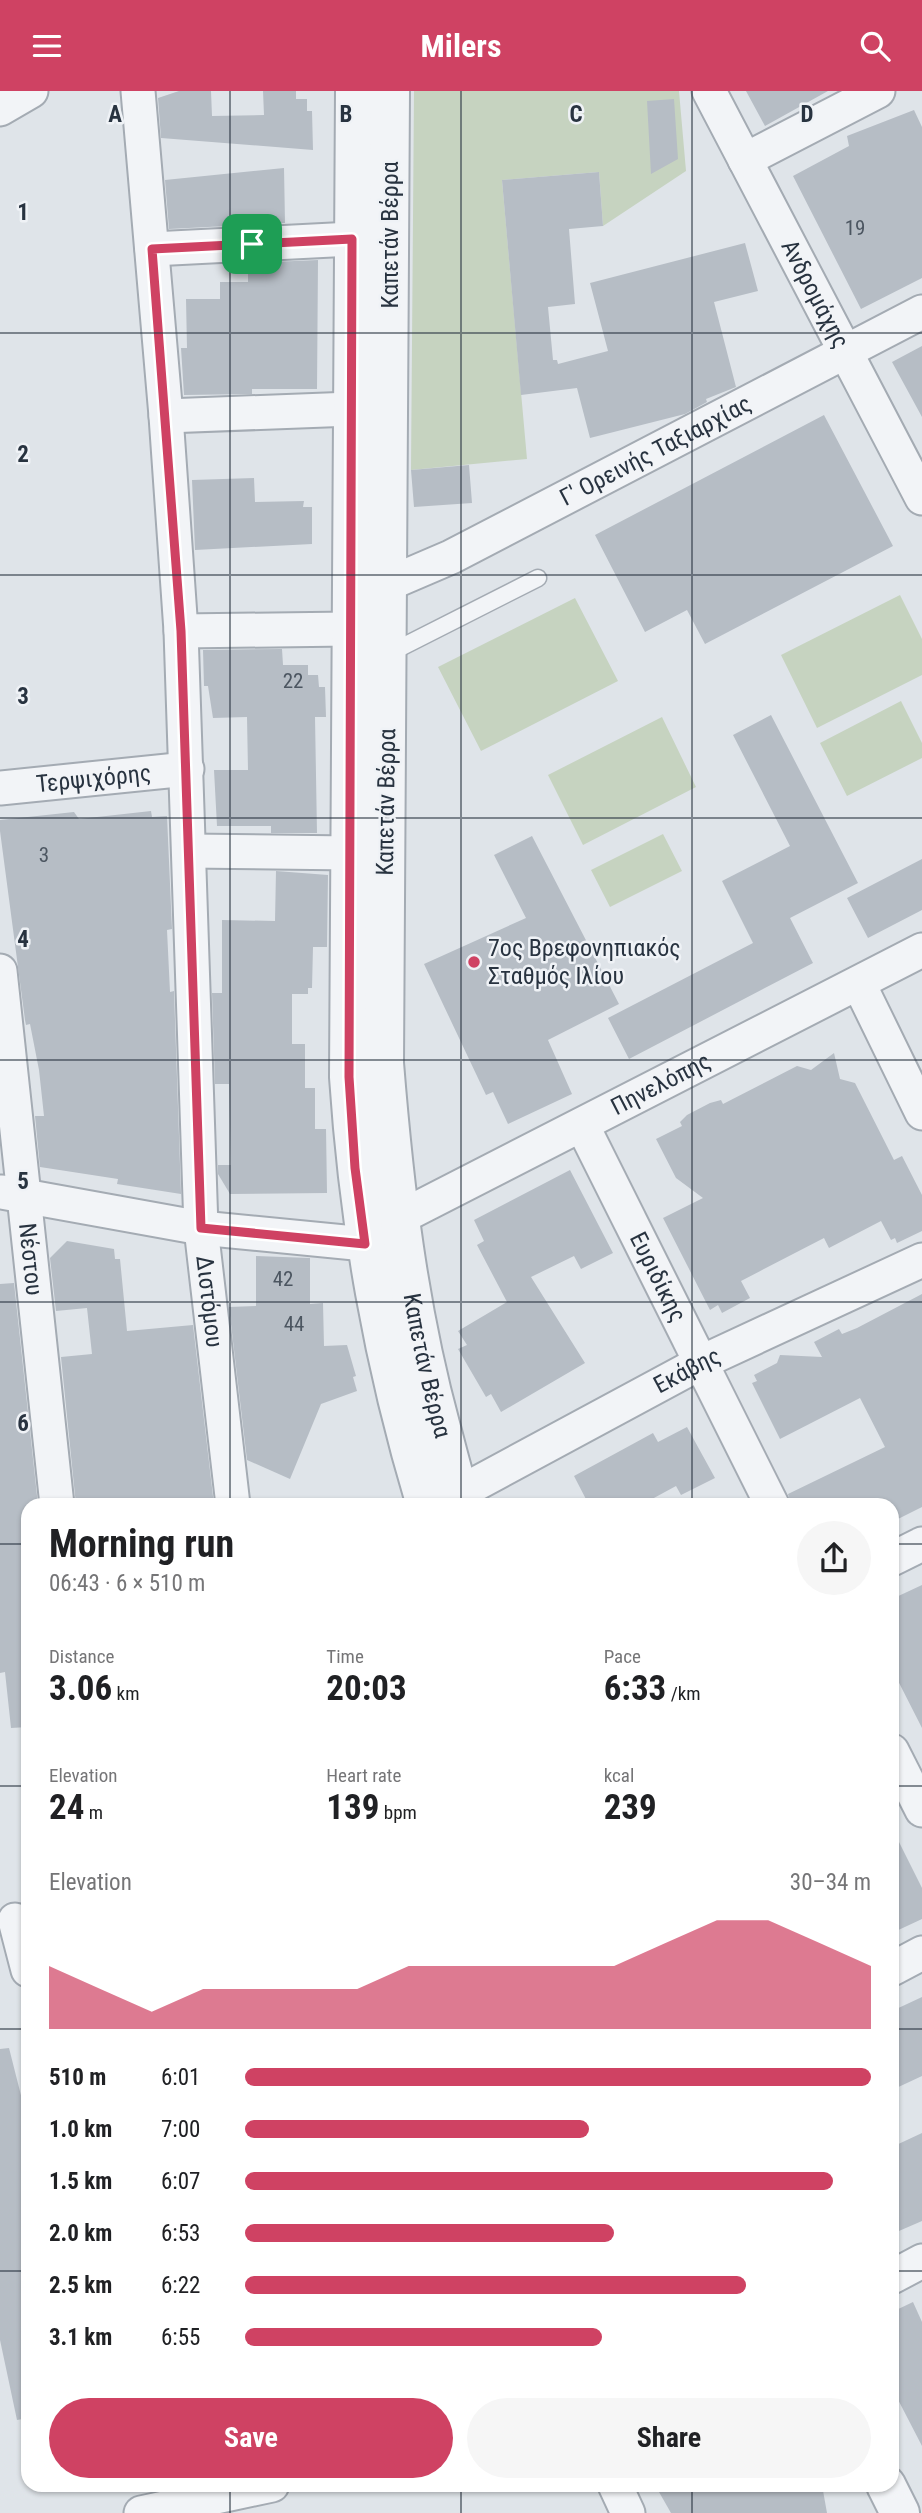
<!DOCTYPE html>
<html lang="en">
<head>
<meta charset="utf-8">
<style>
  :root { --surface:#fff; --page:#f6f6f6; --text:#202124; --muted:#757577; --accent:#cf4263 }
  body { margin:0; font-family:"Roboto Condensed",sans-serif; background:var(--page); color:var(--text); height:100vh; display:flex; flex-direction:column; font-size:26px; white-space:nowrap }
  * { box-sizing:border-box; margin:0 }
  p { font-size:23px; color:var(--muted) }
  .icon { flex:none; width:38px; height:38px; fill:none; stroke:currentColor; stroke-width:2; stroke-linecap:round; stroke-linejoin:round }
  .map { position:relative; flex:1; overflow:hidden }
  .drawer { position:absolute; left:21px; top:1407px; width:878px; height:994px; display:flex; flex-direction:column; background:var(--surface); border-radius:21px; box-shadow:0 2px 5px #0004 }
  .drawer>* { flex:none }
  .pin { position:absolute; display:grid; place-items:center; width:60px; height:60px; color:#fff; margin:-30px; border-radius:14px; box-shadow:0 4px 10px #0006 }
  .round { display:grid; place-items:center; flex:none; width:74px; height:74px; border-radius:37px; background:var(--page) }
  .overview { display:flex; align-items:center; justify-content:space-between; height:119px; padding:0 28px }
  h1 { font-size:38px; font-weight:700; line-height:52px }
  .figures { display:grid; grid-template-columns:repeat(3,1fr); gap:10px; height:119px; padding:7px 28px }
  .figures div { display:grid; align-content:center }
  .figures b { font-size:35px; font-weight:700 }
  .figures small { font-size:19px; font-weight:400 }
  .figures p { font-size:19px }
  .chart { height:196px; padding:14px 28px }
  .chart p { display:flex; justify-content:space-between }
  .chart svg { width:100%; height:126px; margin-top:7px; fill:var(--accent); opacity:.7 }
  .action { display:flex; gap:14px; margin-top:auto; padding:14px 28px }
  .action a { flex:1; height:80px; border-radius:42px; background:var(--accent); color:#fff; font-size:28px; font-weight:700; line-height:80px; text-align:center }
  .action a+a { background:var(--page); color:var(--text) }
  ul { padding:0 28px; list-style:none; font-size:23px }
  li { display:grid; grid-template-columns:112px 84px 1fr; align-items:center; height:52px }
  li i { height:18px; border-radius:9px; background:var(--accent) }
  header { display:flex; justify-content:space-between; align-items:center; height:91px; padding:0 28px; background:var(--accent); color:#fff; font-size:32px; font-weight:700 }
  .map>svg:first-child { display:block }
  .green { fill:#c6d3c0 }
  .building { fill:#b6bdc5 }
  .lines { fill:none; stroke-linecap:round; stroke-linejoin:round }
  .service-casing { stroke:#a4abb3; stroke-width:19 }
  .minor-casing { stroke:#a4abb3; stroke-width:37 }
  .tertiary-casing { stroke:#a4abb3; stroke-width:42 }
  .service { stroke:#f2f4f7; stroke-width:16 }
  .minor { stroke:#f2f4f7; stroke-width:33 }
  .tertiary { stroke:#f2f4f7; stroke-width:38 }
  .route-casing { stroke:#fff; stroke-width:14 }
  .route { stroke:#cf4263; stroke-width:9 }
  .grid { fill:none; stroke:#283340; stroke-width:2; stroke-opacity:0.55 }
  .poi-dot { fill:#cf4263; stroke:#eff2f6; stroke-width:2.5 }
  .labels { text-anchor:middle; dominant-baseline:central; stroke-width:5; stroke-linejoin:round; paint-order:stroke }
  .number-label { font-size:21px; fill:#4c5661 }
  .street-label { font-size:24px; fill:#283340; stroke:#eff2f6 }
  .poi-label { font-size:24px; fill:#283340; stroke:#eff2f6; text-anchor:start }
  .grid-label { font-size:23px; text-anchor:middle; font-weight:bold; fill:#283340; stroke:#eff2f6; stroke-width:5; stroke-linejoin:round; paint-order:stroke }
</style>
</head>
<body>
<header><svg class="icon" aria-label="menu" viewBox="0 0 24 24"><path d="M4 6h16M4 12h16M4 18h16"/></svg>Milers<svg class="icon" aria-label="search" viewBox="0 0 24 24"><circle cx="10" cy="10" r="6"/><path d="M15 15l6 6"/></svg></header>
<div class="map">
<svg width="922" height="2422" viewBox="0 0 922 2422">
  <rect width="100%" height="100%" fill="#dfe4e9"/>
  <path class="green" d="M414,0H679L686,80L603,135L599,81L502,89L527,368L411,379Z
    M900,504L922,548V584L817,637L781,564Z
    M575,507L618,590L481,660L438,576Z
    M901,610L922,652V667L847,705L820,652Z
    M662,626L696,696L583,754L548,684Z
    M663,743L682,780L610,816L591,779Z"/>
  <path class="building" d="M179,0H211L212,25L264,24L263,0H296V8H307V20H312L313,59L161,47L158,7Z
    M746,0H828L765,35Z
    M674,8L678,68L651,83L647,10Z
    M914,19L922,36V187L861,218L793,85L849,55L847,45Z
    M284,77L285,132L169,138L165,89Z
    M599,81L603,135L569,138L575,213L548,216L553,269H557L558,273L608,260L590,192L745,152L758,200L714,211L736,296L706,308L707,311L685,323L590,347L577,297L521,304L502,89Z
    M318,169L317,298H252V303L184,304L181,257H187L186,208H220V191H248V172Z
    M922,255V326L892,271Z
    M824,324L893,455L705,553L687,519L645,541L595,444Z
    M469,374L472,412L414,416L411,379Z
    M254,387L255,411L304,410L303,416H312V453L195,459L192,389Z
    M282,558L283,574H308V584H318L319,596H325L326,626H315L317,742H271V735H217L214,679H248L247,626L213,627L208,595H204L203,559Z
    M771,624L858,792L790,827L813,872L629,968L608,927L753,852L722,790L790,755L733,644Z
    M151,720L152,726L167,725L172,838L167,839L170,901L174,900L181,1103L117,1093L118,1088L40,1076L35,1025H44L39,979L30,933L26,934L25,929L0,740V729L74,721L79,728Z
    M532,745L619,913L548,949L572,1003L508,1033L493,1001L486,1004L424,873L526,827L494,764Z
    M922,768V819L868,847L847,807Z
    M276,780L328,784L327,856H313L312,897H308V903H292V953H305V997H315V1038H326L327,1102L230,1103L218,1083V1074H231L229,993H215L212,902H222V829L275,830Z
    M834,962L840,988L855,992L894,1069L902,1065L922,1104V1140L897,1152L895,1147L891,1149L881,1130L829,1157L824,1147L741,1190L750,1207L722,1222L718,1214L710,1219L663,1127L703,1107L676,1087L656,1048L682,1035L680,1031L687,1024L710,1012L721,1009L723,1013L797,975L811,979Z
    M570,1079L613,1162L581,1178L574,1165L531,1186L585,1272L501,1321L491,1303L486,1306L458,1258L467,1254L458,1240L507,1211L477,1154L484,1150L474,1129Z
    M67,1150L114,1158L115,1168H120L127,1240L193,1234L214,1414H76L61,1266L92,1263L87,1217L56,1220L50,1167Z
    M256,1165L310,1167V1213L323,1212L324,1255L347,1254L356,1285L353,1286L357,1300L321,1313L290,1388L247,1369L229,1216L256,1215Z
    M14,1192L38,1414H28V1636L11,1637L5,1581L0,1582V1193Z
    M922,1203V1416L892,1431V1414H791L788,1403L885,1356L860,1307L780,1348L752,1292L757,1290L754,1284L777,1272L780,1264L822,1266L814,1251L839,1238L842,1243L857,1237Z
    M687,1336L715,1387L681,1404L676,1395L641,1414H589L574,1385L653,1342L658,1351Z
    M922,1494V1637L892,1578V1508Z
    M892,1737L922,1797V1828L892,1842Z
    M922,1906V1985L892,1999V1920Z
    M9,1957L28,2032V2327L17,2329L0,2249V1958Z
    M922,2042V2130L892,2143V2056Z
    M913,2211L922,2231V2355L892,2297V2221Z
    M655,2394H822L827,2422H671Z"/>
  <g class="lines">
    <g class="service-casing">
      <path id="service" d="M388,563L538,487"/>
    </g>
    <g class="minor-casing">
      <g id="minor">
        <path id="s1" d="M138,0L166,325L181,540L201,1137L233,1414"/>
        <path id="s2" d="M709,0L922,407"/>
        <path d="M0,18L31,0"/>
        <path d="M745,69L878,0"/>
        <path d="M152,158L352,148"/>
        <path d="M166,325L352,318"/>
        <path id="s3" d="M388,493L451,466L922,221"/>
        <path d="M181,540L349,538"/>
        <path id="s4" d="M0,697L187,678"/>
        <path d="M189,760L351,762"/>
        <path id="s5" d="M0,880L57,1414"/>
        <path d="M859,893L922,1022"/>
        <path id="s6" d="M582,1034L772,1414"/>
        <path d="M2,1101L201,1137L365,1153"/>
        <path id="s7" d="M399,1127L922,859"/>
        <path id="s8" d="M459,1402L702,1271L922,1169"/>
        <path d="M892,1468L922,1453"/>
        <path d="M892,1660L922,1719"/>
        <path d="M15,1829L28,1879"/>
        <path d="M892,1878L922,1862"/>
        <path d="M892,2186L922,2170"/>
        <path d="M615,2394L628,2422"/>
        <path d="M141,2422L272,2394"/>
      </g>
    </g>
    <g class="tertiary-casing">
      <g id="tertiary">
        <path d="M355,0L349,986C359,1135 383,1271 426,1414"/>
        <path id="s9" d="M390,0L384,972C394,1096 408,1217 441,1337C448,1363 454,1389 463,1414"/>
        <path d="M886,2394L900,2422"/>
      </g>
    </g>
    <use href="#service" class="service"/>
    <use href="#minor" class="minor"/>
    <use href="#tertiary" class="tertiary"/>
  </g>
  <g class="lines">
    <g class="route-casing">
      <path id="route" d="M352,148L349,986L355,1077L365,1153L201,1137L181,540L152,158Z"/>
    </g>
    <use href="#route" class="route"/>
  </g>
  <path class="grid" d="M230,0V1414M461,0V1414M692,0V1414M0,242H922M0,484H922M0,727H922M0,969H922M0,1211H922M0,1453H28M892,1453H922M0,1695H28M892,1695H922M0,1938H28M892,1938H922M0,2180H28M892,2180H922M230,2394V2422M461,2394V2422M692,2394V2422"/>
  <circle class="poi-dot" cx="474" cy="871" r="7"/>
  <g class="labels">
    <g class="number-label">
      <text x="855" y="137">19</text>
      <text x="293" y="590">22</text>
      <text x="44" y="764">3</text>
      <text x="283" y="1188">42</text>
      <text x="294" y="1233">44</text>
    </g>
    <g class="street-label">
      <text transform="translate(390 144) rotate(-90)">Καπετάν Βέρρα</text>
      <text stroke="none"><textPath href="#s2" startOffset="229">Ανδρομάχης</textPath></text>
      <text stroke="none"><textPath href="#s3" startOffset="299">Γ' Ορεινής Ταξιαρχίας</textPath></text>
      <text stroke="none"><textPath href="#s4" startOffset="94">Τερψιχόρης</textPath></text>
      <text transform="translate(386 711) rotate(-89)">Καπετάν Βέρρα</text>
      <text stroke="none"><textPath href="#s7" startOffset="294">Πηνελόπης</textPath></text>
      <text stroke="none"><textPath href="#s5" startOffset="290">Νέστου</textPath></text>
      <text stroke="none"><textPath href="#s6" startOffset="170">Ευριδίκης</textPath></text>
      <text stroke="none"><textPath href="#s1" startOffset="1213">Διστόμου</textPath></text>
      <text stroke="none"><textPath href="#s9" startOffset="1278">Καπετάν Βέρρα</textPath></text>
      <text stroke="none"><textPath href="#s8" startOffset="259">Εκάβης</textPath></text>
    </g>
    <g class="poi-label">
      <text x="488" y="857">7ος Βρεφονηπιακός<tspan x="488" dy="28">Σταθμός Ιλίου</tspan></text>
    </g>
  </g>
  <g class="grid-label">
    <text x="115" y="31">A</text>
    <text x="346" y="31">B</text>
    <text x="576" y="31">C</text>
    <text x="807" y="31">D</text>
    <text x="23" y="129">1</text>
    <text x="23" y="371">2</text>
    <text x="23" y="613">3</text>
    <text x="23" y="856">4</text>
    <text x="23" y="1098">5</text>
    <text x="23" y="1340">6</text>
  </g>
</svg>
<div class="pin" style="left:252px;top:153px;background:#1e9e55"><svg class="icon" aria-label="arrive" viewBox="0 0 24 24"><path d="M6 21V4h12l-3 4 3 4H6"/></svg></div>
<section class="drawer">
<div class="overview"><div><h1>Morning run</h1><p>06:43 · 6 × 510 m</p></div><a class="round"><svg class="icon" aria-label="share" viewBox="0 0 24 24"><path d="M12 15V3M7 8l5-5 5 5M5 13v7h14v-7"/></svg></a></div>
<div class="figures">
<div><p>Distance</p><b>3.06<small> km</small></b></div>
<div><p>Time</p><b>20:03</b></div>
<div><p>Pace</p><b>6:33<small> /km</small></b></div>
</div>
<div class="figures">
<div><p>Elevation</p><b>24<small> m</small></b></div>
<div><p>Heart rate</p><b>139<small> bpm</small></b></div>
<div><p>kcal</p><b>239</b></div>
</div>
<div class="chart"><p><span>Elevation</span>30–34 m</p>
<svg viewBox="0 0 160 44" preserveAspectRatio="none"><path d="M0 44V22L10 30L20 38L30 30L40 30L50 30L60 30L70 22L80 22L90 22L100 22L110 22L120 14L130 6L140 6L150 14L160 22V44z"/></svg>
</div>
<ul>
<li><b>510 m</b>6:01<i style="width:100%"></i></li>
<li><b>1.0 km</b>7:00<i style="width:55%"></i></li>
<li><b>1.5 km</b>6:07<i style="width:94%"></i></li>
<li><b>2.0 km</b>6:53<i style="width:59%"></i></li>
<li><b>2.5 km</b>6:22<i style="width:80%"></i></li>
<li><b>3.1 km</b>6:55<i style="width:57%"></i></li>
</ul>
<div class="action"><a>Save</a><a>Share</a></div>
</section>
</div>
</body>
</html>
